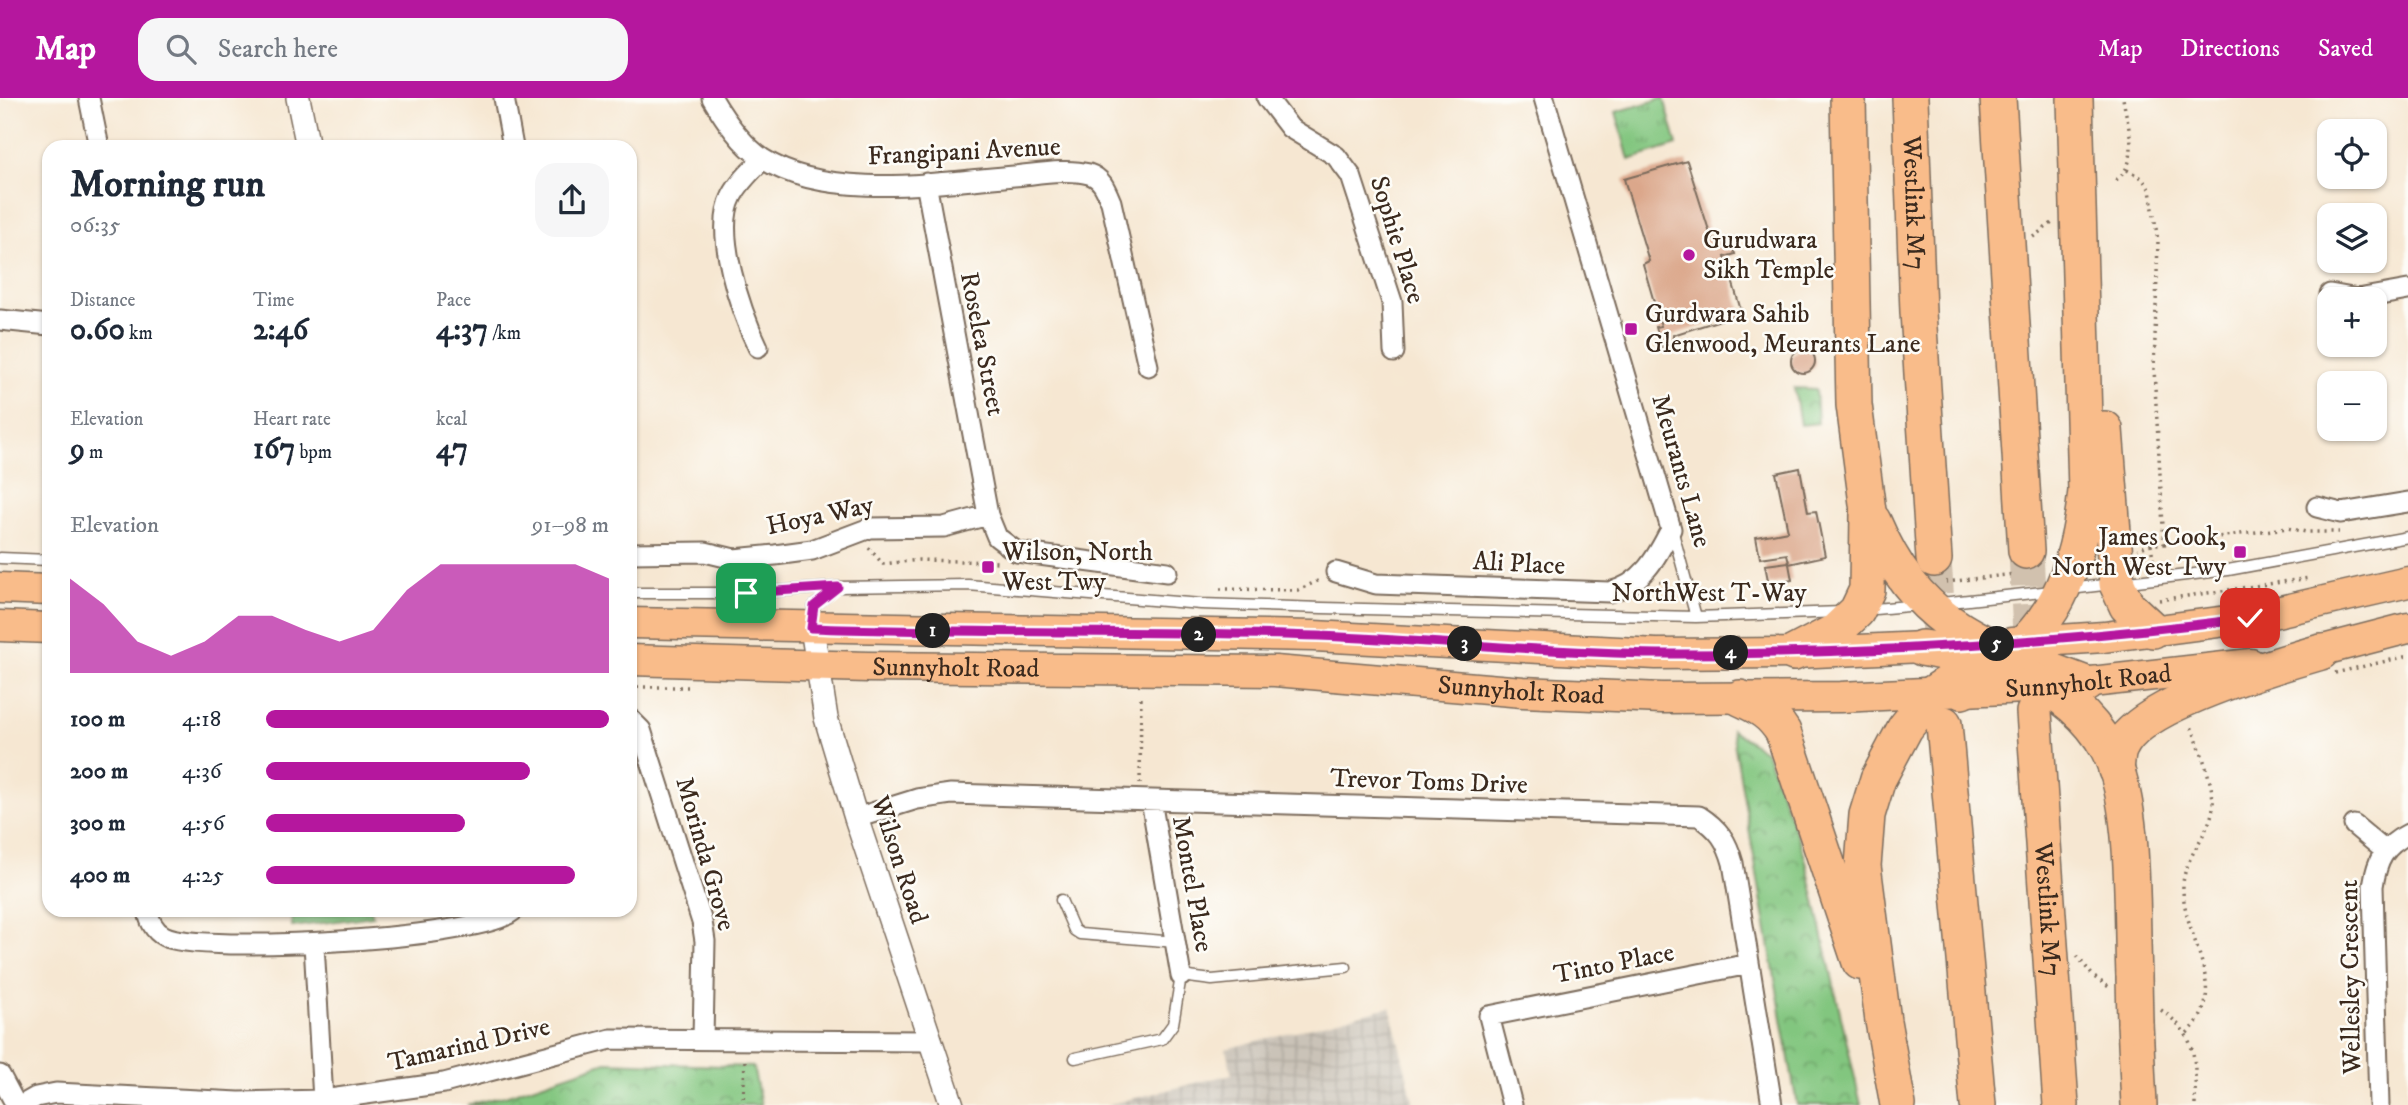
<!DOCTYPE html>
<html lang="en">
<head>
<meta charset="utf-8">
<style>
  :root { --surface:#fff; --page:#f6f6f7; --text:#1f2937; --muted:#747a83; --accent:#b5179e }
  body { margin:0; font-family:"IM FELL DW Pica",serif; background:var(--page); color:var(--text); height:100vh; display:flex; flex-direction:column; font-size:26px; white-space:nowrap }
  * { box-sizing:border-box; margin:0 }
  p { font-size:23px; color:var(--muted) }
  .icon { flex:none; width:38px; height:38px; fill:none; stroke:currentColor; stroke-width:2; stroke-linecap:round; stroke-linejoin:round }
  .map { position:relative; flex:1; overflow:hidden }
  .side { position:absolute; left:42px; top:42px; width:595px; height:777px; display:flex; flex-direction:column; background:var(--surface); border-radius:21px; box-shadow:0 2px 5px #0004 }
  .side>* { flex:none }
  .tools { position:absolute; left:2317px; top:21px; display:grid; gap:14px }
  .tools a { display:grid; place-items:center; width:70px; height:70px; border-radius:14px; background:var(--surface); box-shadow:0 2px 5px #0004; font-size:35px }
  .pin { position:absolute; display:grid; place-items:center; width:60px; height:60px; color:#fff; margin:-30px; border-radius:14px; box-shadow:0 4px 10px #0006 }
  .km { position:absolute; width:35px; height:35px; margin:-18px; border-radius:50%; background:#222; color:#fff; font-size:19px; line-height:35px; text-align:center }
  .round { display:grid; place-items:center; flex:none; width:74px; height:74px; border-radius:21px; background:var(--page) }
  .headline { display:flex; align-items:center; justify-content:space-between; height:119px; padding:0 28px }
  h1 { font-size:38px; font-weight:700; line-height:52px }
  .figures { display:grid; grid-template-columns:repeat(3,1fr); gap:10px; height:119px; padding:7px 28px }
  .figures div { display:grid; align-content:center }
  .figures b { font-size:30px; font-weight:700 }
  .figures small { font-size:19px; font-weight:400 }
  .figures p { font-size:19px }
  .chart { height:196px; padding:14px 28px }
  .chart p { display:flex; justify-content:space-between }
  .chart svg { width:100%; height:126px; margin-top:7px; fill:var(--accent); opacity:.7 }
  ul { padding:0 28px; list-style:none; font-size:23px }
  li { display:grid; grid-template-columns:112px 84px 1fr; align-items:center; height:52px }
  li i { height:18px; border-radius:9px; background:var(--accent) }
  header { display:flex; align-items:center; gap:42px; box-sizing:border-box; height:98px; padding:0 35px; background:var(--accent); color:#fff }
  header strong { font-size:33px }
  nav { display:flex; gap:38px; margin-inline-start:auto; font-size:24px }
  .search { width:490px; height:63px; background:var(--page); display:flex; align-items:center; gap:18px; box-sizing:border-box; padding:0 24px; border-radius:21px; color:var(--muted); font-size:26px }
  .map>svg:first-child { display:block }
  .industrial { fill:url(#industrial-grid) }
  .grass { fill:url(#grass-tufts); stroke:#5e784e; stroke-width:2 }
  .park { fill:url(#park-crowns); stroke:#5e784e; stroke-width:2 }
  .building { fill:#dba78b }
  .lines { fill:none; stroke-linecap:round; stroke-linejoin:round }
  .motorway-tunnel { stroke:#d1c1ae; stroke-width:35; stroke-dasharray:35 18; stroke-linecap:butt }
  .service-casing { stroke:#7c6c5d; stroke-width:13 }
  .minor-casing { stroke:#7c6c5d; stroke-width:23 }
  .tertiary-casing { stroke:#7c6c5d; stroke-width:26 }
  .primary-casing { stroke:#7c6c5d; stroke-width:33 }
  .motorway-casing { stroke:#7c6c5d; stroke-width:38 }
  .path { stroke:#7c6c5d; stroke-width:3.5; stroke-dasharray:2 5; stroke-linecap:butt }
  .service { stroke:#fff; stroke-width:10 }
  .minor { stroke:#fff; stroke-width:19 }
  .tertiary { stroke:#fff; stroke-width:23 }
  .primary { stroke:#f9bc8a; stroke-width:30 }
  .motorway { stroke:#f9bc8a; stroke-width:35 }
  .motorway-bridge-casing { stroke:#7c6c5d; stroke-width:38; stroke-linecap:butt }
  .motorway-bridge { stroke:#f9bc8a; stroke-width:35 }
  .route-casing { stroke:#fff; stroke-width:14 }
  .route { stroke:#b5179e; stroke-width:9 }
  .poi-dot { fill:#b5179e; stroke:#fdfcf7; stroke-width:2.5 }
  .labels { text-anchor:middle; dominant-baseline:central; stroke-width:5; stroke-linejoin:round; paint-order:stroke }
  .street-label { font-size:26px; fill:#3b2a1e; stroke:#fdfcf7 }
  .poi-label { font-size:26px; fill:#3b2a1e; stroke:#fdfcf7; text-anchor:start }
</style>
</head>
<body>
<header>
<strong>Map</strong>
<div class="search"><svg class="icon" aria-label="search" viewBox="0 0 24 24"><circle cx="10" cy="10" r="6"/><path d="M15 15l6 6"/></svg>Search here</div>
<nav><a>Map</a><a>Directions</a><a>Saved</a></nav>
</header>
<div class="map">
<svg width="2408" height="1007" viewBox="0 0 2408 1007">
  <defs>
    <pattern id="industrial-grid" width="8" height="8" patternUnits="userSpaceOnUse" patternTransform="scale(1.75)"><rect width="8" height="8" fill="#cac3b8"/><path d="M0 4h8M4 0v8" fill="none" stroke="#aea89e"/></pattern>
    <pattern id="grass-tufts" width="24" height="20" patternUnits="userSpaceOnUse" patternTransform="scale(1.75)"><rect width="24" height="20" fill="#82c67f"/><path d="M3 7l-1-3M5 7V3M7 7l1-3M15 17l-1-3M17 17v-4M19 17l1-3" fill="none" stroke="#6ca167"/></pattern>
    <pattern id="park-crowns" width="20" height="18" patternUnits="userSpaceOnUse" patternTransform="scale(1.75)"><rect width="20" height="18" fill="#82c67f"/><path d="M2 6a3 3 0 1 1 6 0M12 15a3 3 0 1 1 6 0" fill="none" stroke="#6ca167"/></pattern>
  </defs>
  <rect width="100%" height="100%" fill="#fdfcf7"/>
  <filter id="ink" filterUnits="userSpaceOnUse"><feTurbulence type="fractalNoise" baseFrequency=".0143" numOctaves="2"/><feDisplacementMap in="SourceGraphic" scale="14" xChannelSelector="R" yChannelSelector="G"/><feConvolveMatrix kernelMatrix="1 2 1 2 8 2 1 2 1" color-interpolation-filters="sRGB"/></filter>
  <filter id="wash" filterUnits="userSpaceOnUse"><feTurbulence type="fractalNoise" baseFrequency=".00686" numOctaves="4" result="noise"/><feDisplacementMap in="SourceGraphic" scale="28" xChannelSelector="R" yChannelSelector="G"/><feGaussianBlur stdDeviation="1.57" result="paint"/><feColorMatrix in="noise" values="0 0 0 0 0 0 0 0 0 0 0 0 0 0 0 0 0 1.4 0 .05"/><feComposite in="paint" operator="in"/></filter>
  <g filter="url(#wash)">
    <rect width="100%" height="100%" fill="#f6e7d2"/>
    <path class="industrial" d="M1390,909L1414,1007H1107L1232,976L1226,951Z"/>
    <path class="grass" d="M1664,0L1677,47L1629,62L1616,14Z"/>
    <path class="park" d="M1794,290L1816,291L1818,325L1800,327Z
      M1732,632L1766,654L1805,759L1861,1007H1797Z
      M291,812H371L373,818L292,829Z
      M606,964L753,969L761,1007H467L505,998Z"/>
    <g id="blocks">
      <path class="building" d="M1687,63L1712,142L1729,140L1731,146L1735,156L1725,159L1743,219L1734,222L1733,218L1673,237L1672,248L1667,252L1662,249L1656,229L1661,228L1643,166L1649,163L1624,81Z
        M1791 263a12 12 0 1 1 24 0a12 12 0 1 1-24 0Z
        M1800,370L1808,414L1816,413L1825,458L1789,466L1792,482L1769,487L1765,467L1789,464L1787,456L1760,460L1756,439L1788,433L1776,375Z"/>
    </g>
  </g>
  <g filter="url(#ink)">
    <use href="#blocks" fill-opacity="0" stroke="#7c6c5d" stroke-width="2"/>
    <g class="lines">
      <path class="motorway-tunnel" d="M2026,453L2031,558
        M1934,461L1939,535"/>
      <g class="service-casing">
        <path id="service" d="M1672,431L1696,519
          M0,460L49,462
          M2070,491L2228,472L2408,439
          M630,495H746L838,489L968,487L1201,506L1322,510L1696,519L1842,514
          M1941,505L2051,493
          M1864,512L1919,507
          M811,526L814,508L837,489
          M1061,802L1074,832L1080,836L1176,844
          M1075,960L1162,941L1173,926L1181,878L1212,882L1346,869"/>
      </g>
      <g class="minor-casing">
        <path id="minor" d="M89,0L99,49
          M504,0L513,49
          M712,0C725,22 741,46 763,61C828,103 941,84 1014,78C1037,76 1066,70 1089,76C1102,80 1106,92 1111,104L1148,268
          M1267,0L1290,30L1336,58L1351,78L1392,204L1394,254
          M926,85L988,417L997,439L1017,454L1167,474
          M2330,196L2358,201L2408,192
          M0,222L49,227
          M758,249C741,214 713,134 732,98C739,84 752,72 763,61
          M2317,409L2341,415L2408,404
          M630,455L705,454L734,461L775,457L812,452L870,430L944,429L988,417
          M1336,474L1376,486L1609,494C1642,487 1657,459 1671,431L1544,0
          M630,621L641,632L702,824L705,843L703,940
          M1151,702L1181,878
          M856,720L917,701L951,696L1699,718C1719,731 1727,743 1733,765L1772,1007
          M2354,727L2384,752
          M148,812C149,822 154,833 164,838C200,857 492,840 514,812
          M314,846L323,1002
          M0,977L16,1007
          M22,1007L36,999L56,995L239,1004L323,1002L444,985L611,941L929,943
          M1512,1007L1489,918L1749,866
          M2379,1007L2373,788C2377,762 2384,748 2408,736"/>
      </g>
      <g class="tertiary-casing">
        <path id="tertiary" d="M298,0L308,49
          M812,530L826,620L856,720L952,1007"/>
      </g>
      <g class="primary-casing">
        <g id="primary">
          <path d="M0,490L49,492"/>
          <path d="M630,525L1314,538L1656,556L1794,555L1944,548"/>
          <path d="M0,528L49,530"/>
          <path d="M2011,545L2104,539L2250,520L2408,484"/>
          <path d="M2300,558L2408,530"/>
          <path id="s1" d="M630,562L868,569L1275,573L1523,594L1662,600L1841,599L2047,589L2251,566"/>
        </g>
      </g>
      <g class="motorway-casing">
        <g id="motorway">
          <path id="s2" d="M1910,0L1918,214L1934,461"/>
          <path d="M1998,0L2026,453"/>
          <path d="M2105,331L2117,486L2127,508L2153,532"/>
          <path d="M1873,423C1919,531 1984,547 2086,586"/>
          <path d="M1922,550C1957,557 1992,563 2025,578C2059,593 2090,618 2108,651C2137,706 2131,815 2134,878"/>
          <path d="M1794,555L1836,533L1857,513L1867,492L1868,413L1854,307L1848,0"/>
          <path d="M1962,593C2046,543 2076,490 2086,393L2075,1"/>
          <path d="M1740,600C1760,609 1772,616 1783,634L1860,864"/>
          <path id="s3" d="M2034,614L2061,1007"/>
          <path d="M1944,626L1978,1007"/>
          <path d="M2116,672C2117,665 2117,656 2120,650C2139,606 2276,567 2321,554"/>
          <path d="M2135,925L2139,1007"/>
          <path d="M1898,1007L1883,923L1863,768L1867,717L1878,681L1905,630L1933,595L1978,565"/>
        </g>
      </g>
      <path class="path" d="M2127,72L2142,80L2150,92L2158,143L2154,271L2164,446H2151L2138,451
        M2116,82C2142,62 2127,28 2123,0
        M2033,139L2052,125
        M2151,446L2154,468
        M2164,446L2287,430L2306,434H2339
        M869,450L883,466L919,462L1000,464
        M1661,483L1662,498
        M1946,484L2015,476
        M1220,491L1298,492L1322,481
        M2159,502L2310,480
        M2335,575L2408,558
        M630,589H690
        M1140,686L1141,596
        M2077,858L2094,879L2109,889
        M2161,912C2200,939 2195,964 2195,1007
        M2187,935C2233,894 2183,840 2183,790C2182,761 2209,738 2213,710C2215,690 2199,647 2191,628
        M743,1007L745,963"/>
      <use href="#service" class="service"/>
      <use href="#minor" class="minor"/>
      <use href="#tertiary" class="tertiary"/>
      <use href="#primary" class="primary"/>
      <use href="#motorway" class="motorway"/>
      <g class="motorway-bridge-casing">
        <path id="motorway-bridge" d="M2134,878L2135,925"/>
      </g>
      <use href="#motorway-bridge" class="motorway-bridge"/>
    </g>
  </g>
  <g class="lines" filter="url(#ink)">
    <g class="route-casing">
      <path id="route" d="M746,495L838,489L814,508L811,530C980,536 1150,532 1318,538C1432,542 1545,555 1658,556C1857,557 2054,545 2250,520"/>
    </g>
    <use href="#route" class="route"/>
  </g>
  <g class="poi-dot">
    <circle cx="1689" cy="157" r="7"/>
    <rect x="1624" y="224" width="14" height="14" rx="3.5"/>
    <rect x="2233" y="447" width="14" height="14" rx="3.5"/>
    <rect x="981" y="462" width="14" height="14" rx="3.5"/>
  </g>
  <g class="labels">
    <g class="street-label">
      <text transform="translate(964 54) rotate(-3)">Frangipani Avenue</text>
      <text stroke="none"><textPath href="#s2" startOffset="105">Westlink M7</textPath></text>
      <text transform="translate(1397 142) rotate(73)">Sophie Place</text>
      <text transform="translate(982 246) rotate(79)">Roselea Street</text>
      <text transform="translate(1681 373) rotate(74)">Meurants Lane</text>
      <text transform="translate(820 418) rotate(-12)">Hoya Way</text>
      <text transform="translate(1519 466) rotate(3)">Ali Place</text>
      <text x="1709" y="495">NorthWest T-Way</text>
      <text stroke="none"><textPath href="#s1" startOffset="326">Sunnyholt Road</textPath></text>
      <text stroke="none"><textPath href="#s1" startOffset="1460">Sunnyholt Road</textPath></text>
      <text stroke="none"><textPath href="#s1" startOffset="892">Sunnyholt Road</textPath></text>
      <text transform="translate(1429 684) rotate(2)">Trevor Toms Drive</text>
      <text transform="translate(705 756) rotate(74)">Morinda Grove</text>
      <text transform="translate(899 762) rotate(72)">Wilson Road</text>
      <text transform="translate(1192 786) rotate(80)">Montel Place</text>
      <text stroke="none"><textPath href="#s3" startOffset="198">Westlink M7</textPath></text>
      <text transform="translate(1614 866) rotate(-11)">Tinto Place</text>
      <text transform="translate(2351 879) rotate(-91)">Wellesley Crescent</text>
      <text transform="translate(469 947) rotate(-13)">Tamarind Drive</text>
    </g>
    <g class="poi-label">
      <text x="1703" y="142">Gurudwara<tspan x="1703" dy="30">Sikh Temple</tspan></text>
      <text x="1645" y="216">Gurdwara Sahib<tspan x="1645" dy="30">Glenwood, Meurants Lane</tspan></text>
      <text x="2226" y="439" text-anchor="end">James Cook,<tspan x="2226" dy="30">North West Twy</tspan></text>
      <text x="1002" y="454">Wilson, North<tspan x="1002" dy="30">West Twy</tspan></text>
    </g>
  </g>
</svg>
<div class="tools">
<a><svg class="icon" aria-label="locate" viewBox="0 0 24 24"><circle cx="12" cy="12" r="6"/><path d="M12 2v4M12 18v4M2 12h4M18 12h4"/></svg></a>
<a><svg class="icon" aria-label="layers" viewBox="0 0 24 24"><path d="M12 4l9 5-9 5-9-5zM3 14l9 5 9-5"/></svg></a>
<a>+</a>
<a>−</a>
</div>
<div class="pin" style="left:746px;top:495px;background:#1e9e55"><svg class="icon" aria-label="arrive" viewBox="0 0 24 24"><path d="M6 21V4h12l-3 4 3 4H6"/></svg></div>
<div class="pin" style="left:2250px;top:520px;background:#d93025"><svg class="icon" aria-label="check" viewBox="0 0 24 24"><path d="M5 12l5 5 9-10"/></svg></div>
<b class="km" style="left:933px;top:533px">1</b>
<b class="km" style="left:1199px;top:537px">2</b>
<b class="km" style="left:1465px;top:546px">3</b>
<b class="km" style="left:1731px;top:555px">4</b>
<b class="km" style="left:1997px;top:546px">5</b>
<section class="side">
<div class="headline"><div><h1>Morning run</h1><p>06:35</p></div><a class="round"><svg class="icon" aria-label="share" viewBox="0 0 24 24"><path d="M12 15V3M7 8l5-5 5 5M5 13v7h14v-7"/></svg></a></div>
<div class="figures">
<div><p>Distance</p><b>0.60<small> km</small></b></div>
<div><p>Time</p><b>2:46</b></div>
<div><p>Pace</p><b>4:37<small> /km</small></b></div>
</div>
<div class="figures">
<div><p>Elevation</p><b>9<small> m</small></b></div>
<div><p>Heart rate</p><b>167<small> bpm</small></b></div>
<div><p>kcal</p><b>47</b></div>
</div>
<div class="chart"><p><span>Elevation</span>91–98 m</p>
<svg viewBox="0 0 160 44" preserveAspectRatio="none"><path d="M0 44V11L10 20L20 33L30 38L40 33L50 24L60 24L70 29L80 33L90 29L100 15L110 6L120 6L130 6L140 6L150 6L160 11V44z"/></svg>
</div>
<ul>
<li><b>100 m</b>4:18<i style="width:100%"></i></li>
<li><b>200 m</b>4:36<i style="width:77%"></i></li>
<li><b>300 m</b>4:56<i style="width:58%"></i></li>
<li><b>400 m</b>4:25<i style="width:90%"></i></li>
</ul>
</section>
</div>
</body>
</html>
